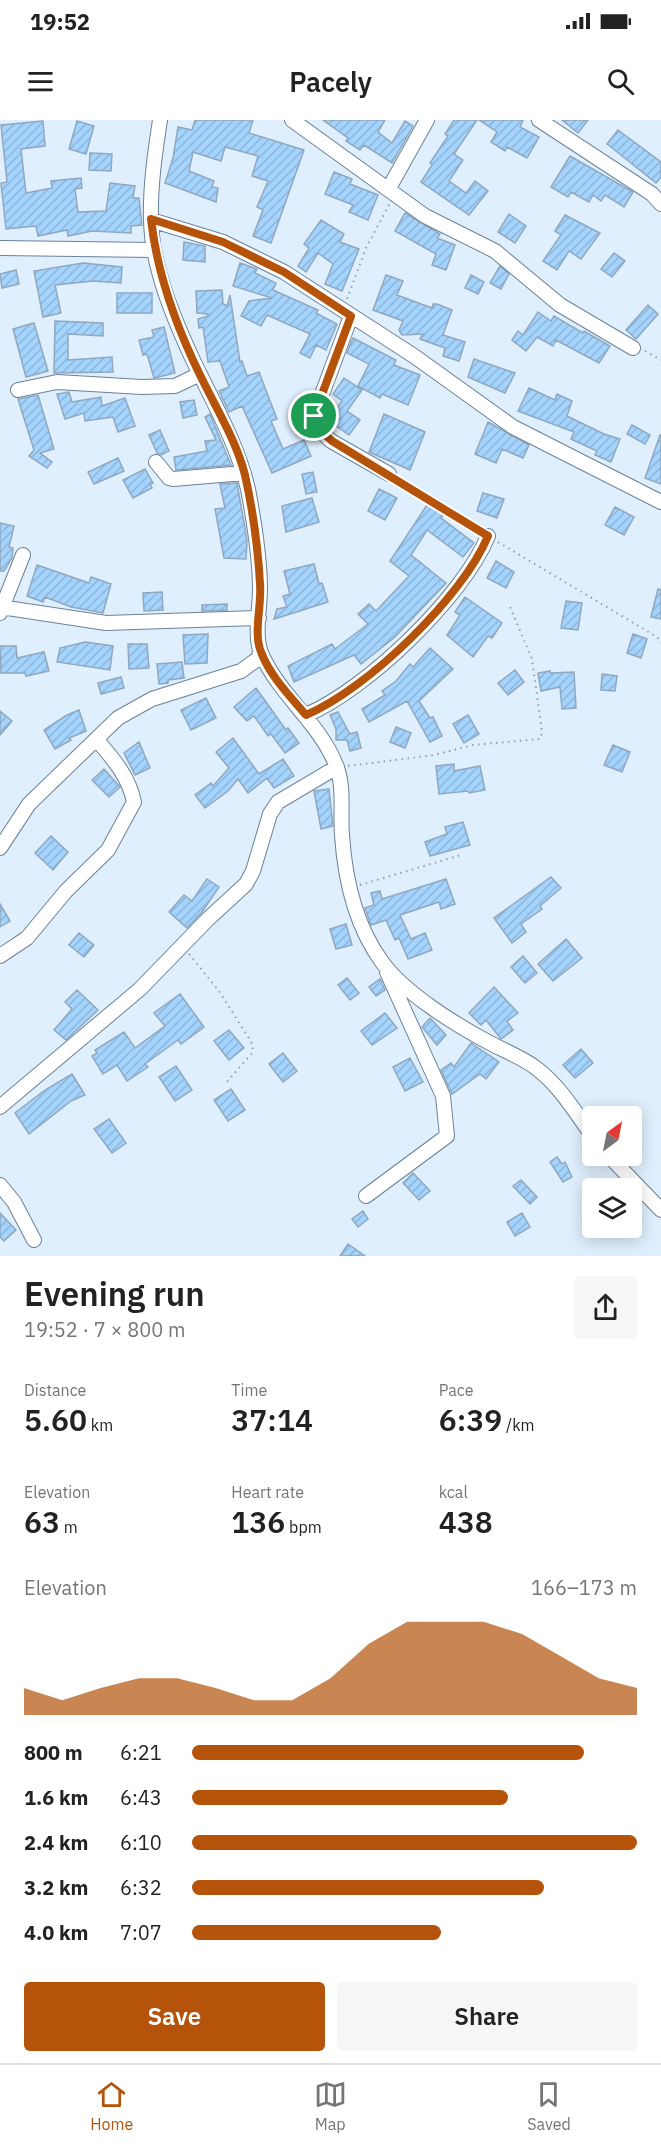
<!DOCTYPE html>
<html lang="en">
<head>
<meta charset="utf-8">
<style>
  :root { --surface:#fff; --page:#f6f6f6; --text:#222; --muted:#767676; --line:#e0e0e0; --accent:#b45309 }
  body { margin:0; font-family:"IBM Plex Sans",sans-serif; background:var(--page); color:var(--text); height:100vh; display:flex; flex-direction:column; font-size:22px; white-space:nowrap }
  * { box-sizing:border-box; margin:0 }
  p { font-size:20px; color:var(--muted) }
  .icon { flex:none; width:33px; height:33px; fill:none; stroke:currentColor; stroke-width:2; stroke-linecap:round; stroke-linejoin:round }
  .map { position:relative; height:1136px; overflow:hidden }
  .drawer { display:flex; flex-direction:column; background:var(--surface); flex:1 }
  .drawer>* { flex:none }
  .needle { width:39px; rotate:32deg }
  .tools { position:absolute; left:582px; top:986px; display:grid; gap:12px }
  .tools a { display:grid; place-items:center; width:60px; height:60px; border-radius:6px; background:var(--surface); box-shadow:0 3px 15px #0003; font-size:30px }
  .pin { position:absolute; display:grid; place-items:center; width:51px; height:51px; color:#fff; margin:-26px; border:3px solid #fff; border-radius:50%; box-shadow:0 2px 6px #0007 }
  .round { display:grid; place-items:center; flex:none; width:63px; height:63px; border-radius:6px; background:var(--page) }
  .overview { display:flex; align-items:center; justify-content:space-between; height:102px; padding:0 24px }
  h1 { font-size:33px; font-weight:600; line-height:45px }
  .stats { display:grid; grid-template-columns:repeat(3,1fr); gap:9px; height:102px; padding:6px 24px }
  .stats div { display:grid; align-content:center }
  .stats b { font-size:30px; font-weight:600 }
  .stats small { font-size:16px; font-weight:400 }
  .stats p { font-size:16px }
  .chart { height:168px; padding:12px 24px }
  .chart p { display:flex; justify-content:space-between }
  .chart svg { width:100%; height:108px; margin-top:6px; fill:var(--accent); opacity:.7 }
  .action { display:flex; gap:12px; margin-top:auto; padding:12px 24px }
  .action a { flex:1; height:69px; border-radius:6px; background:var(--accent); color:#fff; font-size:24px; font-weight:600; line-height:69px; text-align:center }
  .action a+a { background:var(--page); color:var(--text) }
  ul { padding:0 24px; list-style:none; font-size:20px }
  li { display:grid; grid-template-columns:96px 72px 1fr; align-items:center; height:45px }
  li i { height:15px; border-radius:8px; background:var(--accent) }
  .status { display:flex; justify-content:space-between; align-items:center; height:42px; padding:0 30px; background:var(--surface); direction:ltr }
  .status svg { height:16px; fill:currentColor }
  header { display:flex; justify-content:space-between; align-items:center; height:78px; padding:0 24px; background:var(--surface); font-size:27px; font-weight:600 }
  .tabs { display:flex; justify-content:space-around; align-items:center; height:84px; border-top:2px solid var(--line); background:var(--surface); font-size:16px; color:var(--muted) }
  .tabs a { display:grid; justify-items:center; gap:3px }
  .tabs .current { color:var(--accent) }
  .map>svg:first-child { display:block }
  .building { fill:url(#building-hatch); stroke:#8fa8bf; stroke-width:1.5 }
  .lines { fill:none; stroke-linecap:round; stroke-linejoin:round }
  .minor-casing { stroke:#6b8298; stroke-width:16 }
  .path { stroke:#919fab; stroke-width:2; stroke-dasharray:1.5 4.5; stroke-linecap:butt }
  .minor { stroke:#fff; stroke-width:14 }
  .route-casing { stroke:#fff; stroke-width:12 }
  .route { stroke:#b45309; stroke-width:8 }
</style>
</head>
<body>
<div class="status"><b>19:52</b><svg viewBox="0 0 49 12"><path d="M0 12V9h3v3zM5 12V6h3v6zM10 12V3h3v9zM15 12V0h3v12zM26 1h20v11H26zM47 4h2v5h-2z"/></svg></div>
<header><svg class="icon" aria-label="menu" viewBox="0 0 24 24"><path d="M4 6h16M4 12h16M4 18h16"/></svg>Pacely<svg class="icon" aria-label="search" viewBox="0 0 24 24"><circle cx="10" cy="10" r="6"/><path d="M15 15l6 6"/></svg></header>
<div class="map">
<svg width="661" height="1136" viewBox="0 0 661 1136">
  <defs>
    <pattern id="building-hatch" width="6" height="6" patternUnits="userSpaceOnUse" patternTransform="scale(1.5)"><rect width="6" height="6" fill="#a4d3fe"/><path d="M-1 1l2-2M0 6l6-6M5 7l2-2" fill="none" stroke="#8db6db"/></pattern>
  </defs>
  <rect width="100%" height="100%" fill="#dfeffd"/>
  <path class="building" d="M195,0H253L249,13L304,30L271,123L253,116L263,90L257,87L268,61L252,56L258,36L225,27L221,41L193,32L189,51L214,61L212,67L218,68L216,82L165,63L173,38L178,7L192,10Z
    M323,0H385L378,12L392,23L405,1L413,6L392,43L364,25L360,30L346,21L348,18Z
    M454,0H477L454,34L463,40L449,61L466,73L475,61L488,71L469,95L421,62L432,45L430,43L448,16L445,14Z
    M479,0H523L520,7L539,17L527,38L507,27L505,31L491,22L497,12Z
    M562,0H588L578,13Z
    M43,1L45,26L21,29L26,73L52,68L51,61L81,58L82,68L75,69L78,92L106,91L110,63L135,66L133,78H139L142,105L131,106V113L92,111L68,116L67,110L38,116L36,106L6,109L1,63L7,62L1,5Z
    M77,1L94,6L86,34L69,29Z
    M618,10L661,42V57L656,63L607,24Z
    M90,33L112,34L111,51L89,50Z
    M570,36L633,72L624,87L605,75L601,81L593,75L589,82L571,72L568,77L551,67Z
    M334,52L352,59L350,64L378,75L368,100L349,92L353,85L325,74Z
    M405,93L440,114L437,118L455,125L446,150L432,145L436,134L395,111Z
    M509,94L526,106L515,123L498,112Z
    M565,95L600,113L581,139L569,131L557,150L543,141L561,115L555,111Z
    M321,100L344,114L340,122L359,129L342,171L325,164L333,144L318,133L306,152L298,146L309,128L304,124Z
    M184,122L205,126V142L183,140Z
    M614,133L625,141L612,157L601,149Z
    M83,143L122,147L121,163L93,161L55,165L61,193L43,197L34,151Z
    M240,143L257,149L255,153L276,163L273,170L318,190L316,193L337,204L326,230L316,225L310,238L300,233L310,214L267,195L261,206L241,196L249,181L272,178L233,166Z
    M500,146L509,154L501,169L490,163Z
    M16,150L19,164L2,168L0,154Z
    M386,155L403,161L397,175L432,188L433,184H437L452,190L443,215L465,222L459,241L443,236L445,228L420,219L423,214L402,215L399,210L403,201L373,190Z
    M471,155L484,162L478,174L465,168Z
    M222,170L223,184L227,186L230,175L240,242L242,241L247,256L259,252L277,299L271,301L283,329L304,320L311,336L272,353L242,286L229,292L219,271L229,267L220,241L208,242L203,207L199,208L198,199L208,196V194L197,193L196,171Z
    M117,173H152V193H117Z
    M648,185L658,194L636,219L626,210Z
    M538,192L551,201L554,196L583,213L584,211L610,226L599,243L556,220L553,226L537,217L526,231L512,220L518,211L523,215Z
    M55,201L103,203V216L68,214V240L112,237L113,252L54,253Z
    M34,203L48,251L26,257L13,209Z
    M164,207L175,253L154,258L147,234L143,235L139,220L154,217L152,210Z
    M353,218L396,240L394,245L420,255L408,285L382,274L380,278L358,266L369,244L347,233Z
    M474,239L515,253L505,273L468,257Z
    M344,258L362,270L347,291L360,300L349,315L328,300L342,281L333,274Z
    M529,268L555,280L557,274L572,281L567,296L604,314L620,319L611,342L595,335L597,331L571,319L574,312L518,291Z
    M69,272L72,282L101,277L102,286L125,278L135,306L118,312L113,297L85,301L84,293L65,299L57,274Z
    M38,275L54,329L40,333L52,342L47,348L29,336L34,330L18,279Z
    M194,280L197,295L183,298L180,282Z
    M210,294L231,345L176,350L174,337L207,331L205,321L216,320L205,297Z
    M384,294L425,312L410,350L369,332Z
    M488,302L529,325L523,338L502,329L496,343L475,334Z
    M632,305L650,315L645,324L627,314Z
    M160,310L169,331L161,335L157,333L149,315Z
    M660,315H661V364L645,358Z
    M118,338L124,351L94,364L88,352Z
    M145,349L153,363L150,364L152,368L133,378L123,360Z
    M313,352L317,372L306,374L302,354Z
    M237,363L247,420L246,439L224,438L215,389L225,388L220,364Z
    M379,369L397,378L385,400L368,391Z
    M483,373L504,379L497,398L477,391Z
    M312,378L319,402L286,412L282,386Z
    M429,382L445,393L441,398L474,423L463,437L427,410L411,435L446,463L395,517L361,544L354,535L294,562L288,546L332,524L335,529L368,504L358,494L369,484L376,491L409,456L390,441Z
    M615,387L634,397L624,415L605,405Z
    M0,403L14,406L9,427L13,428L12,438L4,451H0Z
    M496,441L514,452L506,468L487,458Z
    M314,444L319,464L322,463L328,482L274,499L277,489L287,487L283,476L290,474L284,451Z
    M37,445L89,463L91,457L111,464L103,493L71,487L45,477L43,482L27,476Z
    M658,469L661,470V499L651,497Z
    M162,472L163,490L144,491L143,473Z
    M465,477L502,503L492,518L488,516L473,537L447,515L460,495L455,492Z
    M566,481L582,483L578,510L561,508Z
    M227,484V490L202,491V485Z
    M208,514L207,543L185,544L183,515Z
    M633,514L647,519L641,538L627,533Z
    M85,522L113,526L110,550L57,542L60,528Z
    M128,524H147L149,548L129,549Z
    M0,526H16L17,538L44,532L49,551L26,556L25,553H1Z
    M430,528L453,549L419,581L430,598L433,597L442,616L430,622L407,581L369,602L362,589L385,575L382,571L396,561L410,544L413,547Z
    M182,542L184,558L168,560V563L159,564L157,544Z
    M515,550L524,562L508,575L498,563Z
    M550,551V553L574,552L576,588L562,589L560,567L541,571L538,553Z
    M602,554L617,556L615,571L601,570Z
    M121,557L124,568L101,574L98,563Z
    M256,568L286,610L288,608L299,623L285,633L271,614L268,616L254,596L247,601L234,587Z
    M206,578L216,598L191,610L181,590Z
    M79,590L86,611L69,618L71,620L55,629L44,610L67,595Z
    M0,591L12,601L0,615Z
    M338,592L350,614L357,612L361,628L350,631L347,620H336V609L330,595Z
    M468,595L479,614L464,623L453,604Z
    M396,607L411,613L405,628L390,622Z
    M233,618L259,654L283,639L294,656L274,668L267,658L248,673L238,659L228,671L205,688L195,675L211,663L213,666L229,648L216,632Z
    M139,622L150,648L135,655L124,633Z
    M613,625L630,632L622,652L604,645Z
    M454,644V651L480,646L485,670L469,673L468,671L439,674L436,646Z
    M104,649L120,667L109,677L92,660Z
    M329,669L333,706L321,709L314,671Z
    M463,702L470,725L430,736L425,722L447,714L445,707Z
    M51,716L68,732L53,750L35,733Z
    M551,757L561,768L540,786L542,789L521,804L526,812L512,823L494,798Z
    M207,759L219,767L202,792L187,808L169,792L184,775L192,781Z
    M446,759L455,784L441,789L439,782L400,795L411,819L425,813L432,830L408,839L399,818L395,820L386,800L371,805L365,788L374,785L371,773L380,771L382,779Z
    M0,784L10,801L0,807Z
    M346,804L352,825L336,829L330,809Z
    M79,813L94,825L84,837L69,825Z
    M566,819L582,838L553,861L538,844Z
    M523,836L537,853L525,863L511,847Z
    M347,858L359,873L350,880L338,865Z
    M380,859L385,870L376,876L369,867Z
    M494,867L518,893L507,901L513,910L501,919L486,900L481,905L469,893Z
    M77,870L98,890L66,920L54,910L72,889L65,882Z
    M180,874L204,907L181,924L178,920L145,944L148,947L127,961L117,945L103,954L92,936L97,933L95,930L124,912L135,928L165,906L154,893Z
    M385,893L397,908L372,925L361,911Z
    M430,898L446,915L437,925L422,907Z
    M229,910L244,928L229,940L214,921Z
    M471,923L499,942L486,959L480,954L452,974L441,950L451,943L454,947Z
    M581,929L593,943L575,958L563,945Z
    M283,933L297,951L283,962L269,944Z
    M410,938L423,962L405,971L393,947Z
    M176,946L192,970L175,981L159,957Z
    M72,954L85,975L71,981L29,1014L15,993L45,970Z
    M231,969L245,990L228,1001L214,980Z
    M109,999L126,1023L112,1033L94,1009Z
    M557,1037L562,1044L565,1042L572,1057L563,1062L550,1042Z
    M413,1053L430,1071L419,1080L403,1063Z
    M521,1060L537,1077L530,1084L513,1066Z
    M363,1091L368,1099L358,1107L352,1099Z
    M0,1093L16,1110L4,1121L0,1117Z
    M522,1093L530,1107L515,1116L507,1102Z
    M348,1124L365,1136H340Z"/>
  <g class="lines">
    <g class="minor-casing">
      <path id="minor" d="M160,0C155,33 150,67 151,100C152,147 173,197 193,240C213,282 237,323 248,369C254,401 260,437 260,469C260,488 254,515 261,533C279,575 319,602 336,645C345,668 340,692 342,715C345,761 355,805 382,842C404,873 456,905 490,923C505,931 523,938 536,948C560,966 575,992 592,1015
        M292,0L425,96L495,131L560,185L633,228
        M539,0L652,74L661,84
        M389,68L427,0
        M151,100L223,122L284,152L414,236L513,307L661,382
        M0,128L154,130
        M351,196L314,296V305L331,321L389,354
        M18,270L57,262L142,267L175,266L200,254
        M156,342L169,358L173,359L244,353
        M0,487L106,503L259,498
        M0,493L23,435
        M306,595C366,570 463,477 488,416
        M0,728L29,684L118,598L152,579L241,551L259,538L260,530
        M0,836L27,818L66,771L108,730L134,682C129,657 114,640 97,620
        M0,987L140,869L208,799L246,764L253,751L270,694L278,682L337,647
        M608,1035L661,1090
        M0,1065L14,1082L34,1120
        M366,1076L447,1016L443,976L387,852"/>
    </g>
    <path class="path" d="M347,179L366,128L390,83
      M645,231L661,240
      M399,361L477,410
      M498,422L657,517L661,523
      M348,646L434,635L473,625L540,619L542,612L532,539L510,487
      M360,765L461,735
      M189,834L219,871L253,925L252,933L226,963"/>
    <use href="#minor" class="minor"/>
  </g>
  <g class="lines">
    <g class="route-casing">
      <path id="route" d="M151,99L223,122L284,152L351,196L314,296V305L332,321L488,416C463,477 366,570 306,595C290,576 270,556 261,532C253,513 262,485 260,464C258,428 253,391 245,355C236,320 216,288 200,255C176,206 157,154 151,99Z"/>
    </g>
    <use href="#route" class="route"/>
  </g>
</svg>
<div class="tools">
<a><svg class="needle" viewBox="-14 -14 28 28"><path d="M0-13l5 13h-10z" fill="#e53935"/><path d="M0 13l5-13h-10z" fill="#767676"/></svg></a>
<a><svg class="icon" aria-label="layers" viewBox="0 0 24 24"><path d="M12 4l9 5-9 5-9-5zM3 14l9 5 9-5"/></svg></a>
</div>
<div class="pin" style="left:314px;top:296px;background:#1e9e55"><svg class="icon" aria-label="arrive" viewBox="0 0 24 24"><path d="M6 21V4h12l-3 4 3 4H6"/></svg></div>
</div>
<section class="drawer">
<div class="overview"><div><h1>Evening run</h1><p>19:52 · 7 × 800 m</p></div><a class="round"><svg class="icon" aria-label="share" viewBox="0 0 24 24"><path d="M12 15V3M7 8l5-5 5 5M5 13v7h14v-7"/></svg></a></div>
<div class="stats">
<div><p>Distance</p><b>5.60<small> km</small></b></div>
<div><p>Time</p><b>37:14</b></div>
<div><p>Pace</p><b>6:39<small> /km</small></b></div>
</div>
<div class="stats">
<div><p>Elevation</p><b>63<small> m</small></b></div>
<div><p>Heart rate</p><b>136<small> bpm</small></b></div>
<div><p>kcal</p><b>438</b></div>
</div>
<div class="chart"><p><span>Elevation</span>166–173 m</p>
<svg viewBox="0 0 160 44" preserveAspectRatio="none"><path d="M0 44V33L10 38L20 33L30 29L40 29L50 33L60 38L70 38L80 29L90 15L100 6L110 6L120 6L130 11L140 20L150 29L160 33V44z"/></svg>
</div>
<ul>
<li><b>800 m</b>6:21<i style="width:88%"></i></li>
<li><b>1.6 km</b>6:43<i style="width:71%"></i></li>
<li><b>2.4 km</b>6:10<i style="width:100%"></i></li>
<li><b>3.2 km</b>6:32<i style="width:79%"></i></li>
<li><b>4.0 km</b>7:07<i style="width:56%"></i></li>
</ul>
<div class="action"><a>Save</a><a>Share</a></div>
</section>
<nav class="tabs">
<a class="current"><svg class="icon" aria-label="home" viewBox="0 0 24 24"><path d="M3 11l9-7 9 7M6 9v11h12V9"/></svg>Home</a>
<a><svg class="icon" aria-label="map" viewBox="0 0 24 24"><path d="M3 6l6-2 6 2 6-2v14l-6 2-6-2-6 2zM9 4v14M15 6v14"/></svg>Map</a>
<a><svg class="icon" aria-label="saved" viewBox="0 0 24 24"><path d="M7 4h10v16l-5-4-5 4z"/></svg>Saved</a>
</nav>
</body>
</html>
